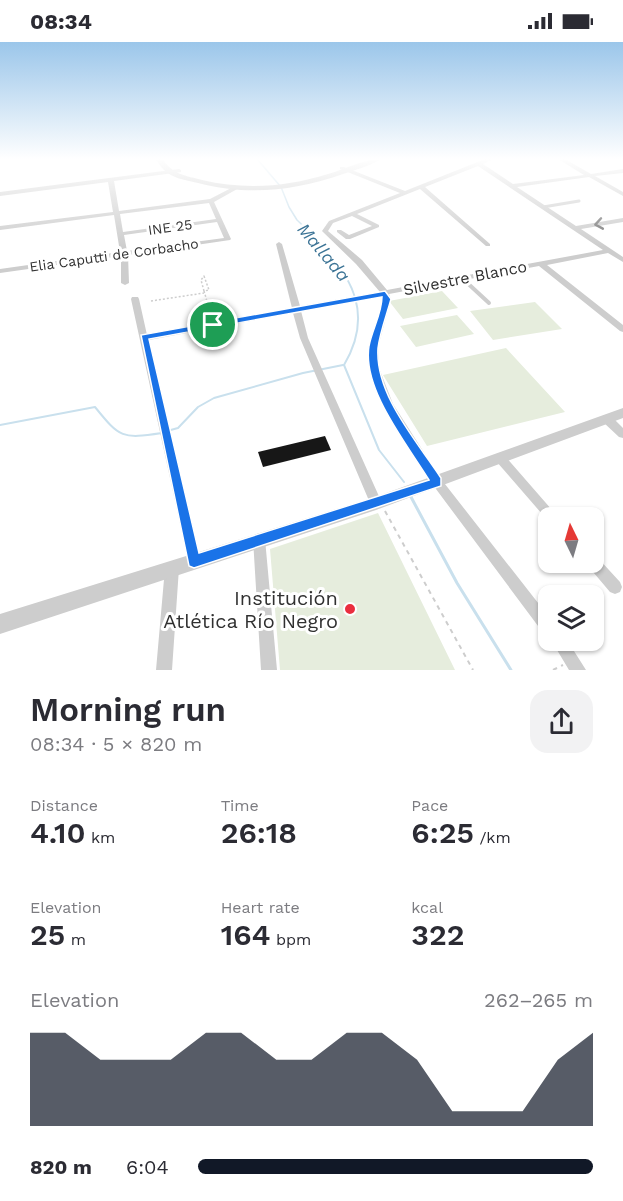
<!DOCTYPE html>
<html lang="en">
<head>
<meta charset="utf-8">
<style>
  :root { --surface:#fff; --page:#f2f2f3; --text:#2b2b33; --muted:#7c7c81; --accent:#111827 }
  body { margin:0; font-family:"Work Sans",sans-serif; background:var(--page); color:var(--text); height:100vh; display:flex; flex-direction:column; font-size:22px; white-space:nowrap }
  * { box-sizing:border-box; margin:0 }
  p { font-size:20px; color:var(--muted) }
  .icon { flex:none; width:33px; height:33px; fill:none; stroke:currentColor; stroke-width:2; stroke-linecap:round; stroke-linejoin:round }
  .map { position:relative; height:628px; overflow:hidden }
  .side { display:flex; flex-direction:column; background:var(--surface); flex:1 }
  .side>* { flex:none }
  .needle { width:39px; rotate:355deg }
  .tools { position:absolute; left:538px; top:465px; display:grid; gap:12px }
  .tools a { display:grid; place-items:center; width:66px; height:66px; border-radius:12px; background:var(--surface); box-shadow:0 2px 4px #0004; font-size:30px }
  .pin { position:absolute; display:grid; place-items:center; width:51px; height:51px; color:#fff; margin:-26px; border:3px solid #fff; border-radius:50%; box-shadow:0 2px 6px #0007 }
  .round { display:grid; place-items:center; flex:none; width:63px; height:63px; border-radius:18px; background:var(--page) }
  .headline { display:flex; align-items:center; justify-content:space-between; height:102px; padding:0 30px }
  h1 { font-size:33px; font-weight:600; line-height:45px }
  .stats { display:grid; grid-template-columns:repeat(3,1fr); gap:9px; height:102px; padding:6px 30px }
  .stats div { display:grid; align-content:center }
  .stats b { font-size:30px; font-weight:600 }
  .stats small { font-size:16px; font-weight:400 }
  .stats p { font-size:16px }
  .chart { height:168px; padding:12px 30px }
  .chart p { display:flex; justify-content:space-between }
  .chart svg { width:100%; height:108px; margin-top:6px; fill:var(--accent); opacity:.7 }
  ul { padding:0 30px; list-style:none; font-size:20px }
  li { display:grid; grid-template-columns:96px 72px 1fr; align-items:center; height:45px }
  li i { height:15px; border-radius:8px; background:var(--accent) }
  .status { display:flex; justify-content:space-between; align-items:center; height:42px; padding:0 30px; background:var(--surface); direction:ltr }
  .status svg { height:16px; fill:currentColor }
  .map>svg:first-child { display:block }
  .green { fill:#e6eddd }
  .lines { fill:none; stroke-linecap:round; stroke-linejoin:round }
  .stream-far2 { stroke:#c9e0ed; stroke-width:1.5 }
  .stream-far1 { stroke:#c9e0ed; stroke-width:2 }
  .stream { stroke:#c9e0ed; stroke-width:3 }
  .building { fill:#171717 }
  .path-far1 { stroke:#cdcdcd; stroke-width:1.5; stroke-dasharray:2 2; stroke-linecap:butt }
  .path { stroke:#cdcdcd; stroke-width:2; stroke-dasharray:4.5 4.5; stroke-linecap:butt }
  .service-far1 { stroke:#cdcdcd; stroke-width:3 }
  .service { stroke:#cdcdcd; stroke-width:4 }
  .minor { fill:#cdcdcd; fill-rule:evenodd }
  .tertiary { fill:#cdcdcd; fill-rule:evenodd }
  .oneway { stroke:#777 }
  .route { fill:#1a73e8; stroke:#fff; stroke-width:1.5; fill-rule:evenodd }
  .poi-dot { fill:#ea2e3e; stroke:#fff; stroke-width:2 }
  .labels { text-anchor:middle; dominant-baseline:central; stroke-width:6; stroke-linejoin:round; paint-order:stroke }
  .far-street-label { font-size:14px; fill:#303030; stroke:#fff }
  .street-label { font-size:16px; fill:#303030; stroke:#fff }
  .water-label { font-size:18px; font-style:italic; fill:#3b7395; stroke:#fff }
  .near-poi-label { font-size:20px; fill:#303030; stroke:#fff; text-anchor:end }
</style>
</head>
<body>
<div class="status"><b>08:34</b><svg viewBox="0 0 49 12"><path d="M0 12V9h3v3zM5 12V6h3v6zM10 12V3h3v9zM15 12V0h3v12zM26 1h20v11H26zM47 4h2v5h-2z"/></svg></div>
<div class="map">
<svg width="623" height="628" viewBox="0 0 623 628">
  <rect width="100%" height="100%" fill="#fff"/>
  <path class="green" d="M442,249L458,266L403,277L389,259Z
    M535,260L562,287L493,298L470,269Z
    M457,273L474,292L416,305L400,284Z
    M506,306L565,370L427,404L383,333Z
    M378,471L455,628H280L270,507Z"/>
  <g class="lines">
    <path class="stream-far2" d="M257,117L281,145L289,165L297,178L320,200"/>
    <path class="stream-far1" d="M318,198C354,237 373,274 344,323L379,408L404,440
      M0,383L95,365C120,396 122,397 162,391
      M167,389L178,386L198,365L214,356L303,331L343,323"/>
    <path class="stream" d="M411,455L457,541L511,628"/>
  </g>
  <path class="building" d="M325,394L331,408L263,425L258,410Z"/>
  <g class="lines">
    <path class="path-far1" d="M204,234L209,248L204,249L201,238Z
      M204,249L212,276
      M151,259L204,251"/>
    <path class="path" d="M385,469L473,628
      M553,628L563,623"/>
    <path class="service-far1" d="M543,165L579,159"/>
    <path class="service" d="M463,237L489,261"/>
    <path class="minor" d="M485,117H493L483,122L513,142L584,133L558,117H565L591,132L623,127V131L595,134L623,150V154L589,135L517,145L576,184L623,176V180L581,187L623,215V220L608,211L547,223L623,283V290L620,289L539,224L389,252L391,257L378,305L379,326L393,362L441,437L549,575V594L544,592L433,443L383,363L369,326L370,305L383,257L382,254L301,269L308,296L382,461L380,465L376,466L372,465L370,461L300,296L293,271L149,298L201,519L199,523L194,525L189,523L131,257L132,255H138L139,257L147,293L292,266L276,202L279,200L282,202L300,264L380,250L356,222L322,189L329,179L400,151L340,127V125H344L405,149ZM478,124L603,208L387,248L362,218L328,189L333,181L352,174L372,184L349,193L341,188H337V190L346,197H350L379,185V183L357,172L420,147L486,204H490V202L425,145Z
      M179,127L181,128V130L114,139L119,169L210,157L235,144H239V146L214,160L231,197L230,198L128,213L129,241L125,243L121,241V214L0,231V227L120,210L114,173L0,188V184L113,170L108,140L0,154V150ZM209,161L216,177L123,190L120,172ZM217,180L224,196L127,209L124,193Z
      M607,373L611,374L623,386V396L619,395L603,380L602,377L603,374Z
      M500,412L504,413L559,476H549V480L496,419L495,416L496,413Z
      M259,491L263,493L265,497L277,628H261L253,497L255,493Z
      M594,514L598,516L620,540L622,545L620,550L615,552L610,550L588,524L587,520H594Z
      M172,520L177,522L179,526L172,628H156L165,526L167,522Z
      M551,598H567L586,628H569Z"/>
    <path class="tertiary" d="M156,117H163C171,132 187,134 202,138C245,148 286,145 328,132C346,127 363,117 381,117C370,124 355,128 343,132C294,149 248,154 198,141C180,137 165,135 156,117Z
      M623,366V376L376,468L0,592V572L375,455Z"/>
  </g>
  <defs><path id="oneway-chevron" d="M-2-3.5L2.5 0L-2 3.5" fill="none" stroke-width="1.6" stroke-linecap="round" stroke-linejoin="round" transform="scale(1.5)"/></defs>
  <use class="oneway" href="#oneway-chevron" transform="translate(599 182) rotate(170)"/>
  <linearGradient id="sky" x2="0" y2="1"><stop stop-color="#9bc6ea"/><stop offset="0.57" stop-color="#fff"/><stop offset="1" stop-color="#fff" stop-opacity="0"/></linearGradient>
  <rect width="623" height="205" fill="url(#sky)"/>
  <path class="route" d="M385,249L391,257C387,272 380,290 378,306C375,353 417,399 441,436V444L194,526L189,524L141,293ZM382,255C382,271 372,288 369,304C362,347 407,402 429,438L199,511L149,297Z"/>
  <circle class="poi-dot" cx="350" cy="567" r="6"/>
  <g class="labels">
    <g class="far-street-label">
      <text transform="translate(170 185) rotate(-8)">INE 25</text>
      <text transform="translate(114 213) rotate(-8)">Elia Caputti de Corbacho</text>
    </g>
    <g class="street-label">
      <text transform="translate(465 236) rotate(-11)">Silvestre Blanco</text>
    </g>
    <g class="water-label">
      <text transform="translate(324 210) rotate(50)">Mallada</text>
    </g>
    <g class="near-poi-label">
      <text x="338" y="556">Institución<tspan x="338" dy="23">Atlética Río Negro</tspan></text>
    </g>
  </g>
</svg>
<div class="tools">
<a><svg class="needle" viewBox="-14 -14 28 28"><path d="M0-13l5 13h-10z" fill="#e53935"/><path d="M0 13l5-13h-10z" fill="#7c7c81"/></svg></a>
<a><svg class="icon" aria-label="layers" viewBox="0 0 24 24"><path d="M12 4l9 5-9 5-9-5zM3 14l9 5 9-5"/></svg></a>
</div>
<div class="pin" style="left:213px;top:283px;background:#1e9e55"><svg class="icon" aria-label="arrive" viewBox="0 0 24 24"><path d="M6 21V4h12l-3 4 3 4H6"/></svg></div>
</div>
<section class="side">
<div class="headline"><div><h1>Morning run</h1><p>08:34 · 5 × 820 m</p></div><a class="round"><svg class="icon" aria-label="share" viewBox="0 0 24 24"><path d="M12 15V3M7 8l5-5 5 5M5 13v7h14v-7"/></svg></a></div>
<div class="stats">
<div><p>Distance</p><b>4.10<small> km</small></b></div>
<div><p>Time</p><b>26:18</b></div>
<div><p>Pace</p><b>6:25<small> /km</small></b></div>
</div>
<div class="stats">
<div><p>Elevation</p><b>25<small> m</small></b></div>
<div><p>Heart rate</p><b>164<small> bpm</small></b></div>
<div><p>kcal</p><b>322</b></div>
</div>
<div class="chart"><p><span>Elevation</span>262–265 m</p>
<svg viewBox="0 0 160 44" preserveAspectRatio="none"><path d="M0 44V6L10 6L20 17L30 17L40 17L50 6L60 6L70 17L80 17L90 6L100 6L110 17L120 38L130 38L140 38L150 17L160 6V44z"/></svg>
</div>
<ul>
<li><b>820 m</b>6:04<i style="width:100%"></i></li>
</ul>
</section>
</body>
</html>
